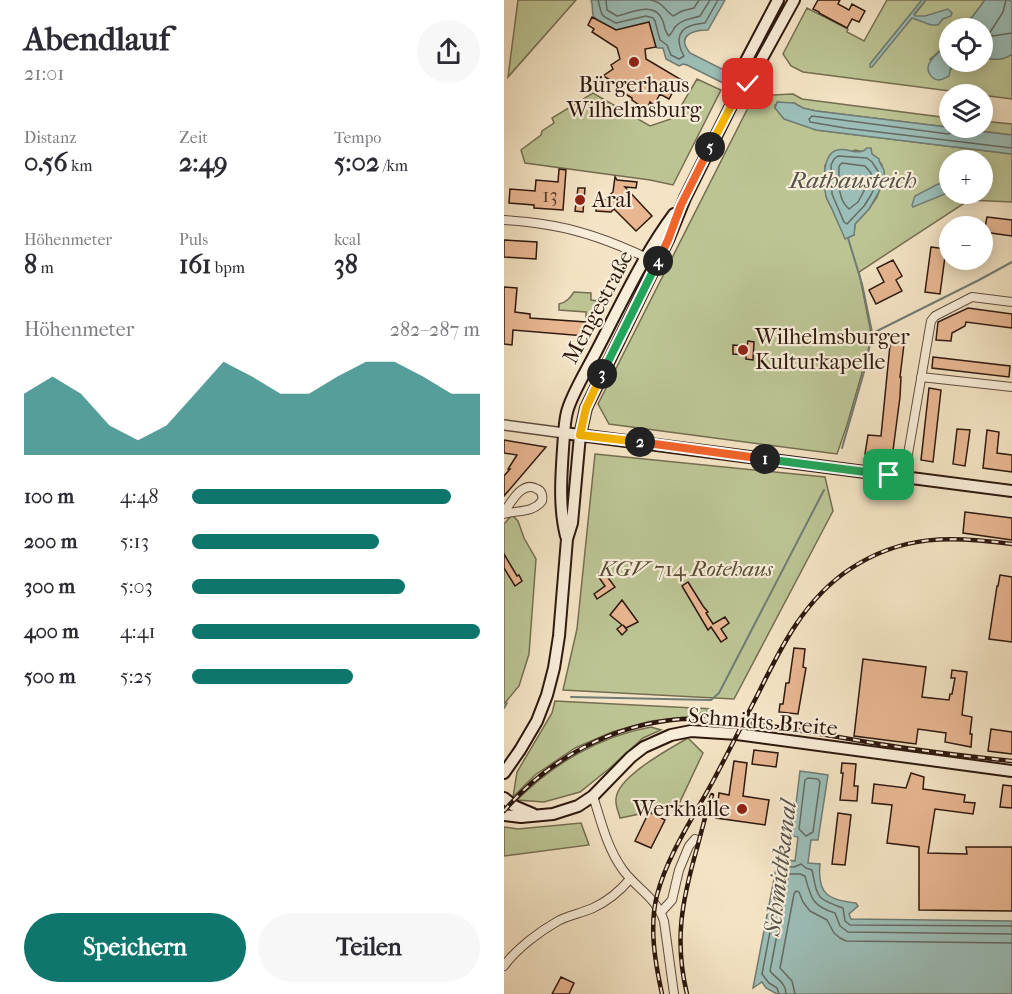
<!DOCTYPE html>
<html lang="de">
<head>
<meta charset="utf-8">
<style>
  :root { --surface:#fff; --page:#f7f7f7; --text:#2b2b33; --muted:#7c7c81; --accent:#0f766e }
  body { margin:0; font-family:"IM FELL French Canon",serif; background:var(--page); color:var(--text); height:100vh; display:flex; flex-direction:column; font-size:22px; white-space:nowrap }
  * { box-sizing:border-box; margin:0 }
  p { font-size:20px; color:var(--muted) }
  .icon { flex:none; width:33px; height:33px; fill:none; stroke:currentColor; stroke-width:2; stroke-linecap:round; stroke-linejoin:round }
  .map { position:relative; flex:1; overflow:hidden }
  .drawer { display:flex; flex-direction:column; background:var(--surface); width:504px }
  .drawer>* { flex:none }
  .controls { position:absolute; left:435px; top:18px; display:grid; gap:12px }
  .controls a { display:grid; place-items:center; width:54px; height:54px; border-radius:50%; background:var(--surface); box-shadow:0 3px 15px #0003; font-size:30px }
  .pin { position:absolute; display:grid; place-items:center; width:51px; height:51px; color:#fff; margin:-26px; border-radius:12px; box-shadow:0 3px 9px #0006 }
  .km { position:absolute; width:30px; height:30px; margin:-15px; border-radius:50%; background:#222; color:#fff; font-size:16px; line-height:30px; text-align:center }
  .round { display:grid; place-items:center; flex:none; width:63px; height:63px; border-radius:32px; background:var(--page) }
  .summary { display:flex; align-items:center; justify-content:space-between; height:102px; padding:0 24px }
  h1 { font-size:33px; font-weight:700; line-height:45px }
  .metrics { display:grid; grid-template-columns:repeat(3,1fr); gap:9px; height:102px; padding:6px 24px }
  .metrics div { display:grid; align-content:center }
  .metrics b { font-size:26px; font-weight:700 }
  .metrics small { font-size:16px; font-weight:400 }
  .metrics p { font-size:16px }
  .chart { height:168px; padding:12px 24px }
  .chart p { display:flex; justify-content:space-between }
  .chart svg { width:100%; height:108px; margin-top:6px; fill:var(--accent); opacity:.7 }
  .primary-button { display:flex; gap:12px; margin-top:auto; padding:12px 24px }
  .primary-button a { flex:1; height:69px; border-radius:36px; background:var(--accent); color:#fff; font-size:24px; font-weight:700; line-height:69px; text-align:center }
  .primary-button a+a { background:var(--page); color:var(--text) }
  ul { padding:0 24px; list-style:none; font-size:20px }
  li { display:grid; grid-template-columns:96px 72px 1fr; align-items:center; height:45px }
  li i { height:15px; border-radius:8px; background:var(--accent) }
  main { display:flex; flex:1; min-height:0 }
  .map>svg:first-child { display:block }
  .green { fill:#bcc494; stroke:#756e51; stroke-width:1.5; fill-rule:evenodd }
  .water { fill:#9cbeb8; stroke:#707c74; stroke-width:1.5 }
  .lines { fill:none; stroke-linecap:round; stroke-linejoin:round }
  .shore { stroke:#656b63; stroke-width:1.5 }
  .stream { stroke:#707c74; stroke-width:2 }
  .building { fill:#e8b792; stroke:#2e180e; stroke-width:1.5 }
  .minor-casing { stroke:#604b3c; stroke-width:10 }
  .tertiary-casing { stroke:#604b3c; stroke-width:12 }
  .secondary-casing { stroke:#2e180e; stroke-width:14 }
  .minor { stroke:#f8edd9; stroke-width:8 }
  .tertiary { stroke:#f8edd9; stroke-width:9 }
  .secondary { stroke:#f8edd9; stroke-width:10 }
  .rail-casing { stroke:#2e180e; stroke-width:4.5 }
  .rail { stroke:#f8edd9; stroke-width:2; stroke-dasharray:7; stroke-linecap:butt }
  .split-1-casing { stroke:#fff; stroke-width:12 }
  .split-2-casing { stroke:#fff; stroke-width:12 }
  .split-3-casing { stroke:#fff; stroke-width:12 }
  .split-4-casing { stroke:#fff; stroke-width:12 }
  .split-5-casing { stroke:#fff; stroke-width:12 }
  .split-6-casing { stroke:#fff; stroke-width:12 }
  .split-1 { stroke:#22a559; stroke-width:8 }
  .split-2 { stroke:#f0652b; stroke-width:8 }
  .split-3 { stroke:#f5b400; stroke-width:8 }
  .split-4 { stroke:#22a559; stroke-width:8 }
  .split-5 { stroke:#f0652b; stroke-width:8 }
  .split-6 { stroke:#f5b400; stroke-width:8 }
  .poi-dot { fill:#8f2418; stroke:#f8edd9; stroke-width:2 }
  .labels { text-anchor:middle; dominant-baseline:central; stroke-width:4.5; stroke-linejoin:round; paint-order:stroke }
  .number-label { font-size:20px; fill:#5c402f }
  .poi-label { font-size:22px; fill:#2e180e; stroke:#f8edd9; text-anchor:start }
  .street-label { font-size:22px; fill:#2e180e; stroke:#f8edd9 }
  .park-label { font-size:22px; font-style:italic; fill:#594c36; stroke:#f8edd9 }
  .water-label { font-size:24px; font-style:italic; fill:#54524a; stroke:#f8edd9 }
</style>
</head>
<body>
<main>
<section class="drawer">
<div class="summary"><div><h1>Abendlauf</h1><p>21:01</p></div><a class="round"><svg class="icon" aria-label="share" viewBox="0 0 24 24"><path d="M12 15V3M7 8l5-5 5 5M5 13v7h14v-7"/></svg></a></div>
<div class="metrics">
<div><p>Distanz</p><b>0.56<small> km</small></b></div>
<div><p>Zeit</p><b>2:49</b></div>
<div><p>Tempo</p><b>5:02<small> /km</small></b></div>
</div>
<div class="metrics">
<div><p>Höhenmeter</p><b>8<small> m</small></b></div>
<div><p>Puls</p><b>161<small> bpm</small></b></div>
<div><p>kcal</p><b>38</b></div>
</div>
<div class="chart"><p><span>Höhenmeter</span>282–287 m</p>
<svg viewBox="0 0 160 44" preserveAspectRatio="none"><path d="M0 44V19L10 12L20 19L30 32L40 38L50 32L60 19L70 6L80 12L90 19L100 19L110 12L120 6L130 6L140 12L150 19L160 19V44z"/></svg>
</div>
<ul>
<li><b>100 m</b>4:48<i style="width:90%"></i></li>
<li><b>200 m</b>5:13<i style="width:65%"></i></li>
<li><b>300 m</b>5:03<i style="width:74%"></i></li>
<li><b>400 m</b>4:41<i style="width:100%"></i></li>
<li><b>500 m</b>5:25<i style="width:56%"></i></li>
</ul>
<div class="primary-button"><a>Speichern</a><a>Teilen</a></div>
</section>
<div class="map">
<svg width="508" height="994" viewBox="0 0 508 994">
  <rect width="100%" height="100%" fill="#f4e4c5"/>
  <filter id="stains"><feTurbulence type="fractalNoise" baseFrequency=".00333" numOctaves="4"/><feColorMatrix values="0 0 0 0 .2 0 0 0 0 .09 0 0 0 0 .02 0 0 0 .5 -.17"/></filter>
  <radialGradient id="worn" r=".72"><stop offset=".6" stop-color="#630" stop-opacity="0"/><stop offset="1" stop-color="#630" stop-opacity=".3"/></radialGradient>
  <path class="green" d="M14,0H72L4,77Z
    M383,0H418L366,64L408,18L422,0H481L469,16L455,28H446C445,42 437,51 426,59L447,69L448,62H478L479,58C488,60 500,60 508,54V99L299,72L287,66L279,54L303,8L344,29L343,32L360,41Z
    M193,79L217,90L169,185L146,180L21,163L17,150L37,135L38,131L50,123L48,118L89,93L146,126L170,118Z
    M289,94L298,99L445,118L446,128H478L479,121L508,124V135L312,111L299,108L290,103L271,105V108L312,130L508,154V202L465,200L355,272L367,333L364,352L343,425L333,454L105,424L94,404L250,96ZM351,150L368,154L374,159L375,161L378,165L375,191L373,197L365,209L351,224L350,235L342,238L322,196L321,165ZM446,160H478V194H446Z
    M70,292L87,293V300L95,301L91,318L82,317V312L55,310V304C63,302 66,298 70,292Z
    M91,454L321,477L329,511L230,699L59,690L73,629Z
    M8,515L14,521L20,538L32,559L25,654L15,686L0,704V524Z
    M51,701L210,709L184,717L147,721L108,732L71,748L31,775L9,797L13,772L48,713Z
    M147,727L157,730L139,738L106,768L76,792L40,802L13,800C49,764 96,736 147,727Z
    M184,738L199,753L174,806L116,818C115,813 111,805 112,799C113,777 165,749 184,738Z
    M77,823L85,845L0,856V827L14,829Z"/>
  <path class="water" d="M87,0H221L204,30C188,30 172,36 186,53L224,72L219,83L183,65L179,64L175,66L162,59L159,48H154C142,42 92,25 89,15C88,10 89,5 87,0Z
    M418,0H422L410,14L411,16H421L444,9L448,13L447,16L439,19L434,25H427L408,18L368,67H366V64Z
    M481,0H505L508,2V54C500,60 488,60 479,58L478,28H455L469,16Z
    M445,37L446,62H448L445,76C439,79 434,83 428,77C416,64 434,55 440,46C442,43 444,40 445,37Z
    M273,102L290,103L299,108L312,111L508,135V154L312,130L280,119L271,108Z
    M363,148H367L368,154L375,159V161L380,170L381,181L365,209L351,224L350,235L341,239C337,229 332,219 328,209C326,205 323,200 322,196C319,185 318,154 333,150C344,147 355,157 363,148Z
    M434,184H439L441,185L443,191L441,194L409,207L408,205L411,196Z
    M296,771L324,775L314,840H307L304,863L316,864C313,895 325,900 352,903L354,906L345,914L347,919L508,921V994H273L262,988L258,982L249,988L274,858L291,861L294,837L288,836Z"/>
  <g class="lines">
    <path class="shore" d="M94,0C99,18 95,14 112,23L142,16L149,18L151,21L156,40L163,45L167,55L175,59L180,56C174,46 171,31 186,26C190,24 196,24 201,23L214,0
      M102,0L103,10L113,16C127,13 150,1 158,19C161,25 160,31 165,36C168,33 169,30 171,27C178,19 187,19 196,16L206,0
      M147,0C160,3 160,10 169,16L178,11L190,8L195,0
      M502,0L499,12L485,34L489,36L508,33
      M451,128L448,132L444,134L308,116L305,119L306,122L341,128L508,148
      M334,156L363,158L368,162L374,171V180L367,195L360,206L343,224L340,222L328,194L327,165L330,159Z
      M338,163L361,166L367,173V178L354,202L345,209C333,199 335,181 335,166Z
      M304,778L314,779L316,782L309,832L302,836L295,829L301,780Z
      M275,994L273,988L265,983L258,974L278,868L280,866L290,867L297,864L302,868L308,870C314,898 311,898 339,908L341,921L346,925L508,926
      M282,994C282,982 272,979 266,971L284,877L286,874H296L301,876C307,898 308,906 331,913L336,926L344,932L508,934
      M291,994L288,981L276,968L290,894L292,891L295,892L299,902L306,911L323,920L330,933L336,938L342,941L508,943"/>
    <path class="stream" d="M369,333L475,280L508,262
      M338,448L362,365L368,332L358,284L344,238
      M67,697L207,700L215,693L320,490
      M0,708L3,703"/>
  </g>
  <path class="building" d="M314,0H336L334,4L345,10L348,4L361,11L355,22L348,19L343,28L315,13V12L309,9Z
    M88,17L112,30L145,22L152,47L141,49L142,59L181,82L176,93L170,90L165,99L156,94L150,105L146,102L143,110L128,100V98L113,89L114,87L104,81L105,79L99,76L109,69L107,65L116,59L113,48L88,32L90,29L84,25Z
    M55,169L62,170L59,210L30,208V205L5,203L6,189L31,191L32,180L54,182Z
    M111,177L113,180L133,182L132,188L121,187L148,216L132,231L110,209L107,212L92,211L93,201H99L109,192Z
    M74,188H81L79,212L71,211Z
    M483,217L508,220V236L480,232Z
    M0,240L33,242L32,259L0,257Z
    M427,247L442,249L436,294L421,292Z
    M389,260L398,276L392,280L398,291L372,304L365,290L380,282L373,268Z
    M0,287L13,288L11,312L26,314V318L82,322L81,336L9,330L8,345L0,344Z
    M464,308L508,314V328L462,322L461,326L448,333L447,341L432,340L434,322Z
    M387,335L401,336L396,377H397L396,397L388,458L361,454L364,435L377,436Z
    M244,341L250,342L249,360L242,359V355L229,354V345L243,346Z
    M429,357L506,366L505,377L428,368Z
    M425,388L437,390L429,462L417,460Z
    M453,429L466,430L461,466L449,464Z
    M483,430L495,432L493,453L508,455V472L479,468Z
    M0,440L42,447L0,496V476L6,469H4L13,455L0,453Z
    M461,512L508,518V540L459,533Z
    M0,554L13,576L15,575L18,581L11,586L0,568Z
    M99,571L111,587L93,599L90,594L101,586L94,576V574Z
    M496,575L508,577V642L485,639L493,586H494Z
    M184,582L199,606L204,612L202,613L209,624L221,617L225,623L217,629L223,638L217,642L207,627L204,630L178,586Z
    M118,600L134,622L122,628L119,625L123,630L118,635L113,629L118,625L106,615Z
    M290,648L301,649L299,667L302,668L294,714L275,712L276,704H279L282,683H285Z
    M359,659L422,667L418,697L445,700L446,694H448L451,678H447L448,670L463,672L458,715L468,717L466,734H468L467,747L441,742L442,733L414,729L412,744L350,736Z
    M487,729L508,732V754L484,751Z
    M250,750L274,753L272,767L248,764Z
    M230,761L243,763L239,796L265,800L261,825L212,818L215,793L225,795Z
    M338,763L352,764L350,786H354L353,801L336,800L339,773H337Z
    M407,773L420,777L419,789L461,795L460,802L471,803L469,814L431,809L424,853L463,854L462,847H508V911L415,910V847L383,843L388,805L368,803L370,784L402,788Z
    M499,785L508,786V808L496,807Z
    M145,812L161,820L147,848L131,841Z
    M334,813L347,815L341,865L328,864Z
    M57,977L70,983L65,994H48Z"/>
  <g class="lines">
    <g class="minor-casing">
      <path id="minor" d="M0,220C13,221 25,222 38,224C75,229 112,243 145,259
        M417,377L508,387
        M400,477L427,321L431,316L468,297L508,302
        M0,512C7,503 18,480 33,489C38,491 39,496 38,501C29,513 13,510 0,514
        M89,796C97,821 103,848 119,870C133,889 152,897 160,921L170,994
        M157,912L168,900L175,870L185,846L191,839
        M0,966C12,949 36,931 54,921C65,915 78,913 89,908C104,901 116,891 126,879"/>
    </g>
    <g class="tertiary-casing">
      <path id="tertiary" d="M0,425L60,433"/>
    </g>
    <g class="secondary-casing">
      <path id="secondary" d="M229,102L231,83L233,78L274,0
        M60,433L508,491
        M62,536C55,508 57,478 59,449C60,437 60,424 63,412C68,393 84,368 93,350C116,306 140,254 170,214
        M0,773L16,750L33,721L43,695L50,668L55,636L63,539L68,523L76,435L82,408L164,240L181,198L229,102L244,84L290,0
        M0,798L10,806L29,814
        M0,815L17,817L49,814L74,806L89,796L127,757L140,747L167,735L187,731L233,734L508,771"/>
    </g>
    <use href="#minor" class="minor"/>
    <use href="#tertiary" class="tertiary"/>
    <use href="#secondary" class="secondary"/>
    <g class="rail-casing">
      <path id="rail" d="M0,811C44,759 109,724 178,719C205,718 232,722 259,725C294,730 329,736 363,742C411,750 460,756 508,761
        M158,994C151,962 145,927 153,895C164,854 189,818 209,781C225,751 240,721 255,692C278,645 301,599 346,569C399,534 448,536 508,544
        M183,994C170,940 178,901 193,848C198,830 202,812 208,795"/>
    </g>
    <use href="#rail" class="rail"/>
  </g>
  <g class="lines">
    <g class="split-1-casing">
      <path id="split-1" d="M261,459L385,475"/>
    </g>
    <g class="split-2-casing">
      <path id="split-2" d="M136,442L261,459"/>
    </g>
    <g class="split-3-casing">
      <path id="split-3" d="M98,374L82,408L76,435L136,442"/>
    </g>
    <g class="split-4-casing">
      <path id="split-4" d="M98,374L154,261"/>
    </g>
    <g class="split-5-casing">
      <path id="split-5" d="M154,261L164,240L177,205L206,147"/>
    </g>
    <g class="split-6-casing">
      <path id="split-6" d="M206,147L229,102L244,84"/>
    </g>
    <use href="#split-1" class="split-1"/>
    <use href="#split-2" class="split-2"/>
    <use href="#split-3" class="split-3"/>
    <use href="#split-4" class="split-4"/>
    <use href="#split-5" class="split-5"/>
    <use href="#split-6" class="split-6"/>
  </g>
  <g class="poi-dot">
    <circle cx="130" cy="62" r="6"/>
    <circle cx="76" cy="200" r="6"/>
    <circle cx="239" cy="350" r="6"/>
    <circle cx="238" cy="809" r="6"/>
  </g>
  <g class="labels">
    <g class="number-label">
      <text x="46" y="195">13</text>
    </g>
    <g class="poi-label">
      <text x="130" y="85" text-anchor="middle">Bürgerhaus<tspan x="130" dy="25">Wilhelmsburg</tspan></text>
      <text x="88" y="200">Aral</text>
      <text x="251" y="337">Wilhelmsburger<tspan x="251" dy="25">Kulturkapelle</tspan></text>
      <text x="226" y="809" text-anchor="end">Werkhalle</text>
    </g>
    <g class="street-label">
      <text transform="translate(94 307) rotate(-62)">Mengestraße</text>
      <text transform="translate(259 722) rotate(5)">Schmidts Breite</text>
    </g>
    <g class="park-label">
      <text x="182" y="569">KGV 714 Rotehaus</text>
    </g>
    <g class="water-label">
      <text x="349" y="180">Rathausteich</text>
      <text transform="translate(276 868) rotate(-83)">Schmidtkanal</text>
    </g>
  </g>
  <rect width="100%" height="100%" filter="url(#stains)"/>
  <rect width="100%" height="100%" fill="url(#worn)"/>
</svg>
<div class="controls">
<a><svg class="icon" aria-label="locate" viewBox="0 0 24 24"><circle cx="12" cy="12" r="6"/><path d="M12 2v4M12 18v4M2 12h4M18 12h4"/></svg></a>
<a><svg class="icon" aria-label="layers" viewBox="0 0 24 24"><path d="M12 4l9 5-9 5-9-5zM3 14l9 5 9-5"/></svg></a>
<a>+</a>
<a>−</a>
</div>
<div class="pin" style="left:385px;top:475px;background:#1e9e55"><svg class="icon" aria-label="arrive" viewBox="0 0 24 24"><path d="M6 21V4h12l-3 4 3 4H6"/></svg></div>
<div class="pin" style="left:244px;top:84px;background:#d93025"><svg class="icon" aria-label="check" viewBox="0 0 24 24"><path d="M5 12l5 5 9-10"/></svg></div>
<b class="km" style="left:261px;top:459px">1</b>
<b class="km" style="left:136px;top:442px">2</b>
<b class="km" style="left:98px;top:374px">3</b>
<b class="km" style="left:154px;top:261px">4</b>
<b class="km" style="left:206px;top:147px">5</b>
</div>
</main>
</body>
</html>
